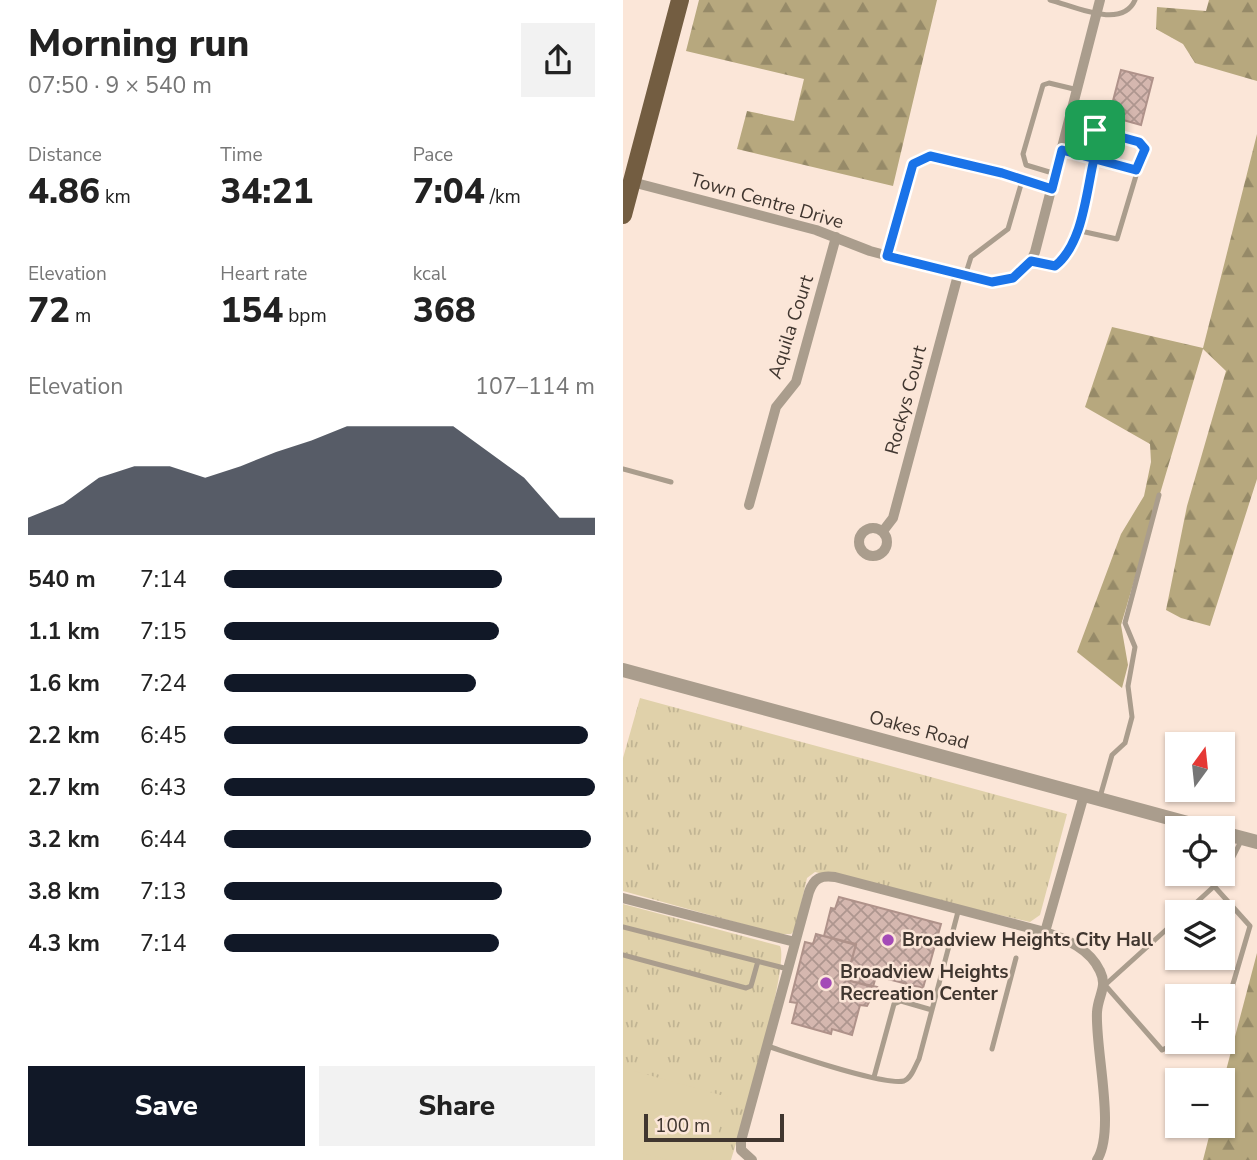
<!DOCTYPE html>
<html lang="en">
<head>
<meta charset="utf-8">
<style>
  :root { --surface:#fff; --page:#f2f2f2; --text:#222; --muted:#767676; --accent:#111827 }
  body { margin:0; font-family:"Nunito Sans",sans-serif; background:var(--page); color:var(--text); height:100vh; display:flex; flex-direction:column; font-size:26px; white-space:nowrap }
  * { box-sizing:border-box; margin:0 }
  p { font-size:23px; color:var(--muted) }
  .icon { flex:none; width:38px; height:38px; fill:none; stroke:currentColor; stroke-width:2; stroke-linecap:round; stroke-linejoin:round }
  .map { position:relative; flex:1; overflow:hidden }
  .sheet { display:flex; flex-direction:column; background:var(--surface); width:623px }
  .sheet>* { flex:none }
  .needle { width:46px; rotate:15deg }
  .tools { position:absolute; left:542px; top:732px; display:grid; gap:14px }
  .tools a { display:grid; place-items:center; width:70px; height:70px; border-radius:0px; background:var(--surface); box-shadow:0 2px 5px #0004; font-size:35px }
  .scale { position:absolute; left:21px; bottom:18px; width:140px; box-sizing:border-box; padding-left:7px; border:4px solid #40362f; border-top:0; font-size:19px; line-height:24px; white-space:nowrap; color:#40362f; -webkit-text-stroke:5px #fbe6d8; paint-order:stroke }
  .pin { position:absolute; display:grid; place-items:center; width:60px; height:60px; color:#fff; margin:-30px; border-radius:14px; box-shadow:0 4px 10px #0006 }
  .round { display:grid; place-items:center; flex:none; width:74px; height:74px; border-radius:0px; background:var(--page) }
  .headline { display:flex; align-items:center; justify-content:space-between; height:119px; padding:0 28px }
  h1 { font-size:38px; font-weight:800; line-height:52px }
  .stats { display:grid; grid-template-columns:repeat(3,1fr); gap:10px; height:119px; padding:7px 28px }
  .stats div { display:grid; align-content:center }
  .stats b { font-size:35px; font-weight:800 }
  .stats small { font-size:19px; font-weight:400 }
  .stats p { font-size:19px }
  .chart { height:196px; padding:14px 28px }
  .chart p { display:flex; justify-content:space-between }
  .chart svg { width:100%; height:126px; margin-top:7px; fill:var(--accent); opacity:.7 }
  .cta { display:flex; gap:14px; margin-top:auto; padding:14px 28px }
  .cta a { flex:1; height:80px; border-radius:0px; background:var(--accent); color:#fff; font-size:28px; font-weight:800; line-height:80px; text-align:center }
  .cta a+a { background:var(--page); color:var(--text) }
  ul { padding:0 28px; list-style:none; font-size:23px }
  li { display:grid; grid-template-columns:112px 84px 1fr; align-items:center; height:52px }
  li i { height:18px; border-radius:9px; background:var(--accent) }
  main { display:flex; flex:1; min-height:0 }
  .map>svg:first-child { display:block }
  .grass { fill:url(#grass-tufts) }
  .forest { fill:url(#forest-firs) }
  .garden { fill:#e0d1aa }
  .building { fill:url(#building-cross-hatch); stroke:#af928a; stroke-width:2 }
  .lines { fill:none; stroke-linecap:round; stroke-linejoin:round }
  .service { stroke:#aa9d8d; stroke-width:5 }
  .minor { stroke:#aa9d8d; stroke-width:10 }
  .tertiary { stroke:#aa9d8d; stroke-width:14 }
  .primary { stroke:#735d41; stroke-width:18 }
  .route-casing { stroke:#fff; stroke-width:14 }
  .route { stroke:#1a73e8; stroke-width:9 }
  .poi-dot { fill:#a44bb7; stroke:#fbe6d8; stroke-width:2.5 }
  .labels { text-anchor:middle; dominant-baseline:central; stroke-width:5; stroke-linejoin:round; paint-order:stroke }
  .street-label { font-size:19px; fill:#40362f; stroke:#fbe6d8 }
  .poi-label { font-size:19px; font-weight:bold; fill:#40362f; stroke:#fbe6d8; text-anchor:start }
</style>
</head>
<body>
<main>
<section class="sheet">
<div class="headline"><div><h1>Morning run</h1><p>07:50 · 9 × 540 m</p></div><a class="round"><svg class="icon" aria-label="share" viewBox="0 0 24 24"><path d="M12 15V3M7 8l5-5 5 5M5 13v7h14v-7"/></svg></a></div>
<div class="stats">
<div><p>Distance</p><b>4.86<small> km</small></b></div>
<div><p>Time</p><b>34:21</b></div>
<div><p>Pace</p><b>7:04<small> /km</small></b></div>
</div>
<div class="stats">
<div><p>Elevation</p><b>72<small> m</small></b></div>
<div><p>Heart rate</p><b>154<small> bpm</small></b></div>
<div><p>kcal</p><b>368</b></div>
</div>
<div class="chart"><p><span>Elevation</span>107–114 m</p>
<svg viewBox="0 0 160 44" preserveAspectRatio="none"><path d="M0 44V38L10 33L20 24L30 20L40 20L50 24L60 20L70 15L80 11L90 6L100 6L110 6L120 6L130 15L140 24L150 38L160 38V44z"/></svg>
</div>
<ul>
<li><b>540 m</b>7:14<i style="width:75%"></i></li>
<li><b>1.1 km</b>7:15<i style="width:74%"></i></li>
<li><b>1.6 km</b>7:24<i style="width:68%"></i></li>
<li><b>2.2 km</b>6:45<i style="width:98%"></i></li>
<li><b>2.7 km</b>6:43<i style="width:100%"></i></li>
<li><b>3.2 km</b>6:44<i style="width:99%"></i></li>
<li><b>3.8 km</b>7:13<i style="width:75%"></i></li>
<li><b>4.3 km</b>7:14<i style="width:74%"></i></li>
</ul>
<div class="cta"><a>Save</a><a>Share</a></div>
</section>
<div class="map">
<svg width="634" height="1160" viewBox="0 0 634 1160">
  <defs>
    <pattern id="grass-tufts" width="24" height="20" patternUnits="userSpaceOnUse" patternTransform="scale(1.75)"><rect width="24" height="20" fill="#e0d1aa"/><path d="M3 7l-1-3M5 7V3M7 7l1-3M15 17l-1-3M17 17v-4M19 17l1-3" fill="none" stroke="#c1b493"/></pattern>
    <pattern id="forest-firs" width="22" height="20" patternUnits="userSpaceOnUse" patternTransform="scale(1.75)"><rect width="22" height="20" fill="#b7a87e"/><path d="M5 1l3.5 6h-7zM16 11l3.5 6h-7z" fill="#968a68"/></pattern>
    <pattern id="building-cross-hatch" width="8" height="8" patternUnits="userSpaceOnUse" patternTransform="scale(1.75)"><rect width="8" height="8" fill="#d5b7af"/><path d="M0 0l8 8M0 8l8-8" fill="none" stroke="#ae968f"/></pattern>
  </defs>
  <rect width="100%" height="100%" fill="#fbe6d8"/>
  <path class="grass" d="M17,698L444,814L417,915L407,922L192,872L184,878L172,930L168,934H155L0,891V758Z
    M0,904L157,946C167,965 117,1131 108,1160H0Z"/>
  <path class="forest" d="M76,0H314L270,186L114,149L124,111L171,121L181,79L63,51Z
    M586,0H634V81L572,63L560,44L533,29L534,7L583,11Z
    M634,134V479L587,626L558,618L543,610L564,506L603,371L580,349L498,625L505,665L499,688L454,652L498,534L521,496L528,462L527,444L462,407L489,327L580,348Z
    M634,953V1160H580L589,1125H600V1082Z"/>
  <path class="garden" d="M0,1068L105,1097L88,1160H46L0,1148Z"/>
  <path class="building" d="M498,70L530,78L518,125L486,116Z
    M216,897L318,924L300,988L253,976L250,987L223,980L233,944L201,936L208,908L212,909Z
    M193,934L233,945L223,980L254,987L244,1006L237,1005L229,1035L209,1029L208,1034L169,1023L174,1003L167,1002L182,942L190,944Z"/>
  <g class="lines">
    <path class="service" d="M427,0C451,6 499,30 512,0
      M439,150L513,170
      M433,174L403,165L400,154L420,85L426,83L455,90
      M264,256L290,164L307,157L399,181
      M408,261L432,266L444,256L453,230L494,239L521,149L516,142L472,130L467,148L472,159L453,230
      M342,276L348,257L385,229L399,181L429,189
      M0,469L48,482
      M477,797L489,755L502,743L509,717L505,686L512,647L502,623L536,495
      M591,886L627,926L605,1001L600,1007
      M563,912L599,879L618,841
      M555,919L482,985L539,1050L558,1041
      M0,927L165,969
      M0,955L123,988L128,986L135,961
      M144,1046C169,1054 260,1086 281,1081C289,1078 292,1066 296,1059L336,908
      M369,1049L393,958
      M251,1077L271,1004L278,1001L309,1010"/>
    <path class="minor" d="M9,182L193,230L247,251L363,282L390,278L406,265L412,252L477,0
      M126,505L153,407L173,382L213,237
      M236 542a14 14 0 1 1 28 0a14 14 0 1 1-28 0Z
      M260,531L270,518L335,275
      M0,898L172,942
      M422,932C443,939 467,949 477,971C485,987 475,995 474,1012C472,1050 493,1130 474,1160
      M129,1160L118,1150V1141L186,892C191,878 198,875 212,877L422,932L461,795"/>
    <path class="tertiary" d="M0,670L583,828
      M600,833L634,842"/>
    <path class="primary" d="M0,215L57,0"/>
  </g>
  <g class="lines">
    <g class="route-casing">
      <path id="route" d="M472,130L467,148L471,159C463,193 460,244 432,266L408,261L390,278L369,282L264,256L290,164L307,156L379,173L429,189L439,150L513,170L522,149L516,142L472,130"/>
    </g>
    <use href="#route" class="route"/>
  </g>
  <g class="poi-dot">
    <circle cx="265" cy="940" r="7"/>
    <circle cx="203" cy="983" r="7"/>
  </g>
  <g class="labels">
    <g class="street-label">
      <text transform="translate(144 201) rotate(16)">Town Centre Drive</text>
      <text transform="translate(168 327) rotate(-72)">Aquila Court</text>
      <text transform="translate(283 400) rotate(-75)">Rockys Court</text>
      <text transform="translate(296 730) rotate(15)">Oakes Road</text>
    </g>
    <g class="poi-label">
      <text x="279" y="940">Broadview Heights City Hall</text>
      <text x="217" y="972">Broadview Heights<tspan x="217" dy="22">Recreation Center</tspan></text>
    </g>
  </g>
</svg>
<div class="tools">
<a><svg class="needle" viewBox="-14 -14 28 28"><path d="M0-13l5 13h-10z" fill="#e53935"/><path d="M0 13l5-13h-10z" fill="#767676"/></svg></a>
<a><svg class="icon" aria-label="locate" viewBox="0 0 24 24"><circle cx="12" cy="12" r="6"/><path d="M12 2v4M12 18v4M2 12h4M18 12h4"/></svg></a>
<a><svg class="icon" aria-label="layers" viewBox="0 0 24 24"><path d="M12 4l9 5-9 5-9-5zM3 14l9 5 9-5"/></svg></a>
<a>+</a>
<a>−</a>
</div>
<div class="scale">100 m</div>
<div class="pin" style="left:472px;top:130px;background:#1e9e55"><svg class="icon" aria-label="arrive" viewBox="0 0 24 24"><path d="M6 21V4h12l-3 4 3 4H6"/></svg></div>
</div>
</main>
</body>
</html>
